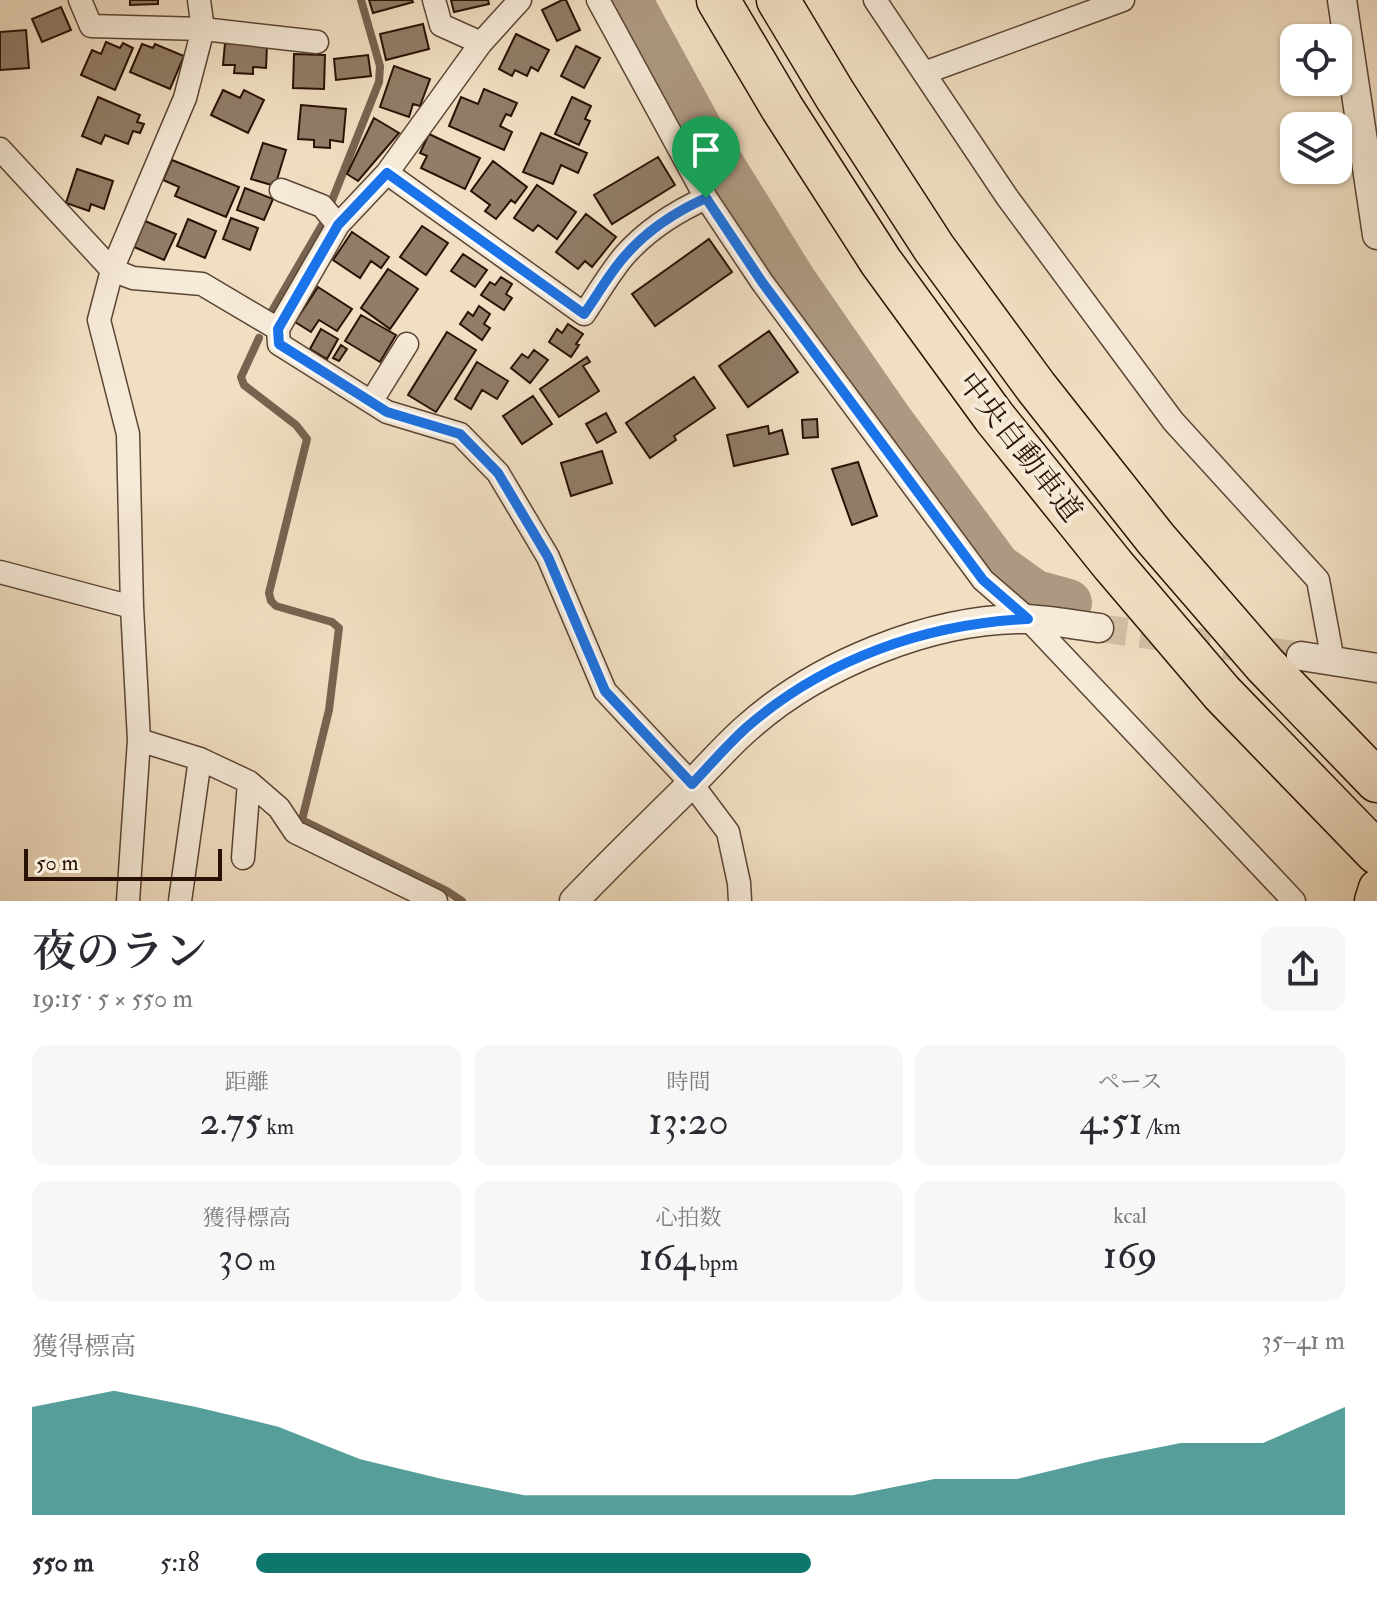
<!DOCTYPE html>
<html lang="ja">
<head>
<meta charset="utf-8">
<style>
  :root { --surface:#fff; --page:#f7f7f7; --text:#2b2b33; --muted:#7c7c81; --accent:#0f766e }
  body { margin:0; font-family:"IM FELL Double Pica","Noto Serif JP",serif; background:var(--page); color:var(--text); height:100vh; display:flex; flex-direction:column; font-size:30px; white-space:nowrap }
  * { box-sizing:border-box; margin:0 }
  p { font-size:26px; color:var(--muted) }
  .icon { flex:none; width:44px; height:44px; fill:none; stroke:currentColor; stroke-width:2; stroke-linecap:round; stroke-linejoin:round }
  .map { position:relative; height:901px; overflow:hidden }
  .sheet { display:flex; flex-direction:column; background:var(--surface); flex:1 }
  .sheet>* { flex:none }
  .fabs { position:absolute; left:1280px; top:24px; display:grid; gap:16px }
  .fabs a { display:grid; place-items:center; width:72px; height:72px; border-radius:16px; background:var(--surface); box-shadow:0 2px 6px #0004; font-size:40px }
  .scale { position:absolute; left:24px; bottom:20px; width:198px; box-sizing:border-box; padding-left:8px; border:4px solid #291205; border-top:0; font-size:22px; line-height:28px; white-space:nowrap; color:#291205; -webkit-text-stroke:6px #f6ead8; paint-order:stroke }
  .pin { position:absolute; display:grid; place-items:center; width:68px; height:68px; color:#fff; margin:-82px -34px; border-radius:50% 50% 50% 0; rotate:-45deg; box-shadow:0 0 8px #0007 }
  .pin .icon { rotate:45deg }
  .round { display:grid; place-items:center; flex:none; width:84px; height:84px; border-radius:16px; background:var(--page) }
  .headline { display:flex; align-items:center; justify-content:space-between; height:136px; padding:0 32px }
  h1 { font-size:44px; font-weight:600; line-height:60px }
  .figures { display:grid; grid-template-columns:repeat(3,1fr); gap:12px; height:136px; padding:8px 32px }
  .figures div { display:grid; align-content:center; border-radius:16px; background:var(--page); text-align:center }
  .figures b { font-size:40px; font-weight:600 }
  .figures small { font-size:22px; font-weight:400 }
  .figures p { font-size:22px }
  .chart { height:224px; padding:16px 32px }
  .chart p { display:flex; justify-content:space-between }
  .chart svg { width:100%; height:144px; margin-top:8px; fill:var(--accent); opacity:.7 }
  ul { padding:0 32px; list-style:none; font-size:26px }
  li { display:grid; grid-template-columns:128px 96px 1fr; align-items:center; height:60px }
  li i { height:20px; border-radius:10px; background:var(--accent) }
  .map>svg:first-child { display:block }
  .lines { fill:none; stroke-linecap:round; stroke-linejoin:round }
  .stream { stroke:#786350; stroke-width:8 }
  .river { stroke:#ad9982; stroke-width:48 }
  .building { fill:#917d68; stroke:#291205; stroke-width:2 }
  .tertiary-tunnel { stroke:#d3c0a6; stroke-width:28; stroke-dasharray:28 14; stroke-linecap:butt }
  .minor-casing { stroke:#5b4534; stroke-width:25 }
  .tertiary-casing { stroke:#5b4534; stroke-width:31 }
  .primary-casing { stroke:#291205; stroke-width:39 }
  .motorway-casing { stroke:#291205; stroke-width:45 }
  .minor { stroke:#f6ead8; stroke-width:22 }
  .tertiary { stroke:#f6ead8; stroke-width:28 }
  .primary { stroke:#f1dfc3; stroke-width:36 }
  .motorway { stroke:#f1dfc3; stroke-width:42 }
  .route-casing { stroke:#fff; stroke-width:16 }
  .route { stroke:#1a73e8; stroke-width:10 }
  .labels { text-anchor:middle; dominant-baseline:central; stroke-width:8; stroke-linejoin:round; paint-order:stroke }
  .street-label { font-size:30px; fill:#291205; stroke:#f6ead8 }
</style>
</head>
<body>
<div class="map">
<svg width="1377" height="901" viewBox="0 0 1377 901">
  <rect width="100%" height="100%" fill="#f1dfc3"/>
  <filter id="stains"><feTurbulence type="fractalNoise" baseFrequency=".0025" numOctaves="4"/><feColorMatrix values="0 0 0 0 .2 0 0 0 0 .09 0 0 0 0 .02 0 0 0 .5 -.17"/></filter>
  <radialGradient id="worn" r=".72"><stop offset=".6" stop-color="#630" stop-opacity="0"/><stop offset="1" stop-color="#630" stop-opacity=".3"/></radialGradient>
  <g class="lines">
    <path class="stream" d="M331,203L379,82L380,66L361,0
      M272,311L322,225
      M259,338L241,377L244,385L296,425L307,439L269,593L271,601L276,606L332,622L339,628L329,710L302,820L447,891L462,901"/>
    <path class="river" d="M628,0L700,132L793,282L887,418L997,567L1035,594L1068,603"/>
  </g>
  <path class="building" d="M130,0H158V4L130,5Z
    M369,0H412L413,2L373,13Z
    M451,0H488L489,4L454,12Z
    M562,0H566L580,30L557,41L542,10Z
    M61,7L71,30L42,42L32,19Z
    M423,24L429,49L386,60L380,34Z
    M26,30L29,68L0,70V32Z
    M516,34L549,50L538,71L531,67L527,76L515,70L512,76L499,69Z
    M106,42L120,48L123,43L133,48L115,90L81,75L92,50L101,54Z
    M225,43L267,45L266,68L253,67V74L234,73L235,65H223Z
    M142,44L153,48L155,44L184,56L170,89L130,72Z
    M576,46L600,58L584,88L561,76Z
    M294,54L325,55L324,89L293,88Z
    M368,55L371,76L336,80L334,59Z
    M394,66L430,79L420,106L413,104L409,117L380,107Z
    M484,89L517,103L511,116L506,114L500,126L512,132L504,150L449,126L461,97L478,104Z
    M223,90L240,98L244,90L264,100L248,133L211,115Z
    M98,97L140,115L137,122L144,124L140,133L133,131L128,144L105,135L101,144L82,136Z
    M572,97L591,106L585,119L590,121L579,145L555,134Z
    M301,105L346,109L343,142L330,140V148L314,147V140L298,139Z
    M374,118L399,133L358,181L347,174Z
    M541,133L587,153L578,173L561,165L553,184L523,172Z
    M429,134L480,158L465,189L421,168L427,156L420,153Z
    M263,143L286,150L275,186L251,179Z
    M658,157L675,185L612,224L594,195Z
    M172,160L239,187L226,217L175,196L179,187L163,180Z
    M493,161L527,187L515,203L511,200L496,219L485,211L490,205L471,191Z
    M77,169L113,181L104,209L91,204L89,211L66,203Z
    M537,185L576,212L557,239L538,225L533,231L514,218Z
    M245,188L273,199L264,220L237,210Z
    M586,214L616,237L592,267L585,261L578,269L556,252Z
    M231,218L258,228L250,250L223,239Z
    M188,219L216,231L205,258L177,246Z
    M145,221L176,234L164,260L134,247Z
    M422,226L448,243L426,275L400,257Z
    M352,232L389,257L381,268L371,261L360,278L333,260Z
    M709,239L732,272L655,326L632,294Z
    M463,254L487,270L475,287L451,271Z
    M388,269L418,289L390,329L361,308Z
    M501,277L512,284L506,294L512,298L504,310L481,295L490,282L495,285Z
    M318,287L352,309L337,331L319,320L311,332L295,322Z
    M479,306L490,314L484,324L490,328L482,340L460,324L468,312L473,316Z
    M361,315L396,335L380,362L345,341Z
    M568,324L583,334L576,344L579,345L571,357L549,342L557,329L562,333Z
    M321,329L338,339L327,359L310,349Z
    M769,331L798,372L748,407L719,366Z
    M447,332L476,350L436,412L408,395Z
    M341,345L347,349L339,361L333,358Z
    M534,350L548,360L530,383L511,368L522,354L528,358Z
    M587,357L590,362L583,366L599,391L559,417L540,389Z
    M477,362L508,381L497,399L482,390L471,409L455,399Z
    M694,377L715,408L674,436L676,440L650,458L626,423Z
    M533,396L552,424L522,444L503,416Z
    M606,413L616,432L597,443L586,424Z
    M817,419L818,437L803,438L802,420Z
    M768,426L769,434L782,430L788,454L734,466L727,435Z
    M602,451L612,483L571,496L561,463Z
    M858,462L877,516L852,525L832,469Z"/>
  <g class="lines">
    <path class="tertiary-tunnel" d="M1099,628L1301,656"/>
    <g class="minor-casing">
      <path id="minor" d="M80,0L91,26L203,29L317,42
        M434,0L441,25L481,43
        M520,0L481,43L387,173L338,225L278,329L279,344L387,412L460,434L498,473L548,557L605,691L692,784L728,832L739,883L740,901
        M598,0L706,198L762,282L983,580L1028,619L1294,901
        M875,0L1007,197L1173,421L1318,580L1333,661
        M924,73L1123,0
        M0,149L112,270L133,278L202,284L278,329
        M387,173L584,314C597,295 609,274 624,256C646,231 675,212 706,198
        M281,190L322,206L338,225
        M371,402L407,344
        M0,572L132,607
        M139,740L200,759L249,782L279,808L295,832L436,901
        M243,858L249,782
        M128,901L139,740L132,607L128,434L99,320L112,270L185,98L203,29L199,0
        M180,901L200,759"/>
    </g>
    <g class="tertiary-casing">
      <path id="tertiary" d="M1342,0L1377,235
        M1301,656L1377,668
        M574,901C612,861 652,823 691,784C710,766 727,745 747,728C817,665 932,618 1026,619C1050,620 1075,625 1099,628"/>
    </g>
    <g class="primary-casing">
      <path id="primary" d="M1373,901L1377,888"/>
    </g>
    <g class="motorway-casing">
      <path id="motorway" d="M718,0L782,108L881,262L994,417L1113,565L1222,693L1377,853
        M778,0L835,95L934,248L1036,387L1156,539L1265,665L1377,781"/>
    </g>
    <use href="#minor" class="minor"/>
    <use href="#tertiary" class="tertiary"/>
    <use href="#primary" class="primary"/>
    <use href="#motorway" class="motorway"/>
  </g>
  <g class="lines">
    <g class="route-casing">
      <path id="route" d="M387,173L584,314C597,296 609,274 624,257C646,231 675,212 706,198L762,282L983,580L1028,619C926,624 825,659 747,727C728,744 710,765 692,784L605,691L548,557L498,473L460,434L387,412L279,344L278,329L338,225Z"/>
    </g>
    <use href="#route" class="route"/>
  </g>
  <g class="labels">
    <g class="street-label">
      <text transform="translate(1020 447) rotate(52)">中央自動車道</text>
    </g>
  </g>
  <rect width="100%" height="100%" filter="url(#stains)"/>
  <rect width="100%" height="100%" fill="url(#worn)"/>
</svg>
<div class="fabs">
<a><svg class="icon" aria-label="locate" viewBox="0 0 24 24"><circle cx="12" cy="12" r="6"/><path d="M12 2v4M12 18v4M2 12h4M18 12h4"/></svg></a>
<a><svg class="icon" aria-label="layers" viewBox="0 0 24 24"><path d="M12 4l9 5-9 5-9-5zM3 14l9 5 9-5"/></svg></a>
</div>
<div class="scale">50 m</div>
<div class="pin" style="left:706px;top:198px;background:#1e9e55"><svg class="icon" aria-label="arrive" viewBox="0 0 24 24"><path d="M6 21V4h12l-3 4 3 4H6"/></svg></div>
</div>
<section class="sheet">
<div class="headline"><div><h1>夜のラン</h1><p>19:15 · 5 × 550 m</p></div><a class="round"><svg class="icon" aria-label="share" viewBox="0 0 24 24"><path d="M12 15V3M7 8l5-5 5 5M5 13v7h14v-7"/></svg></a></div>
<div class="figures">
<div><p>距離</p><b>2.75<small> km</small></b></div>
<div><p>時間</p><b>13:20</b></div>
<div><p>ペース</p><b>4:51<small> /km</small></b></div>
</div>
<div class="figures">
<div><p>獲得標高</p><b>30<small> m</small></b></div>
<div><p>心拍数</p><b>164<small> bpm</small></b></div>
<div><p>kcal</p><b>169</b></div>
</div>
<div class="chart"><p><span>獲得標高</span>35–41 m</p>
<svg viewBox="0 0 160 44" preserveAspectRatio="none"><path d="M0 44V11L10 6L20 11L30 17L40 27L50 33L60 38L70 38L80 38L90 38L100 38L110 33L120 33L130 27L140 22L150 22L160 11V44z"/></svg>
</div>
<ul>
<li><b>550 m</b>5:18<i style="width:51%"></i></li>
</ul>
</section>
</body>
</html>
